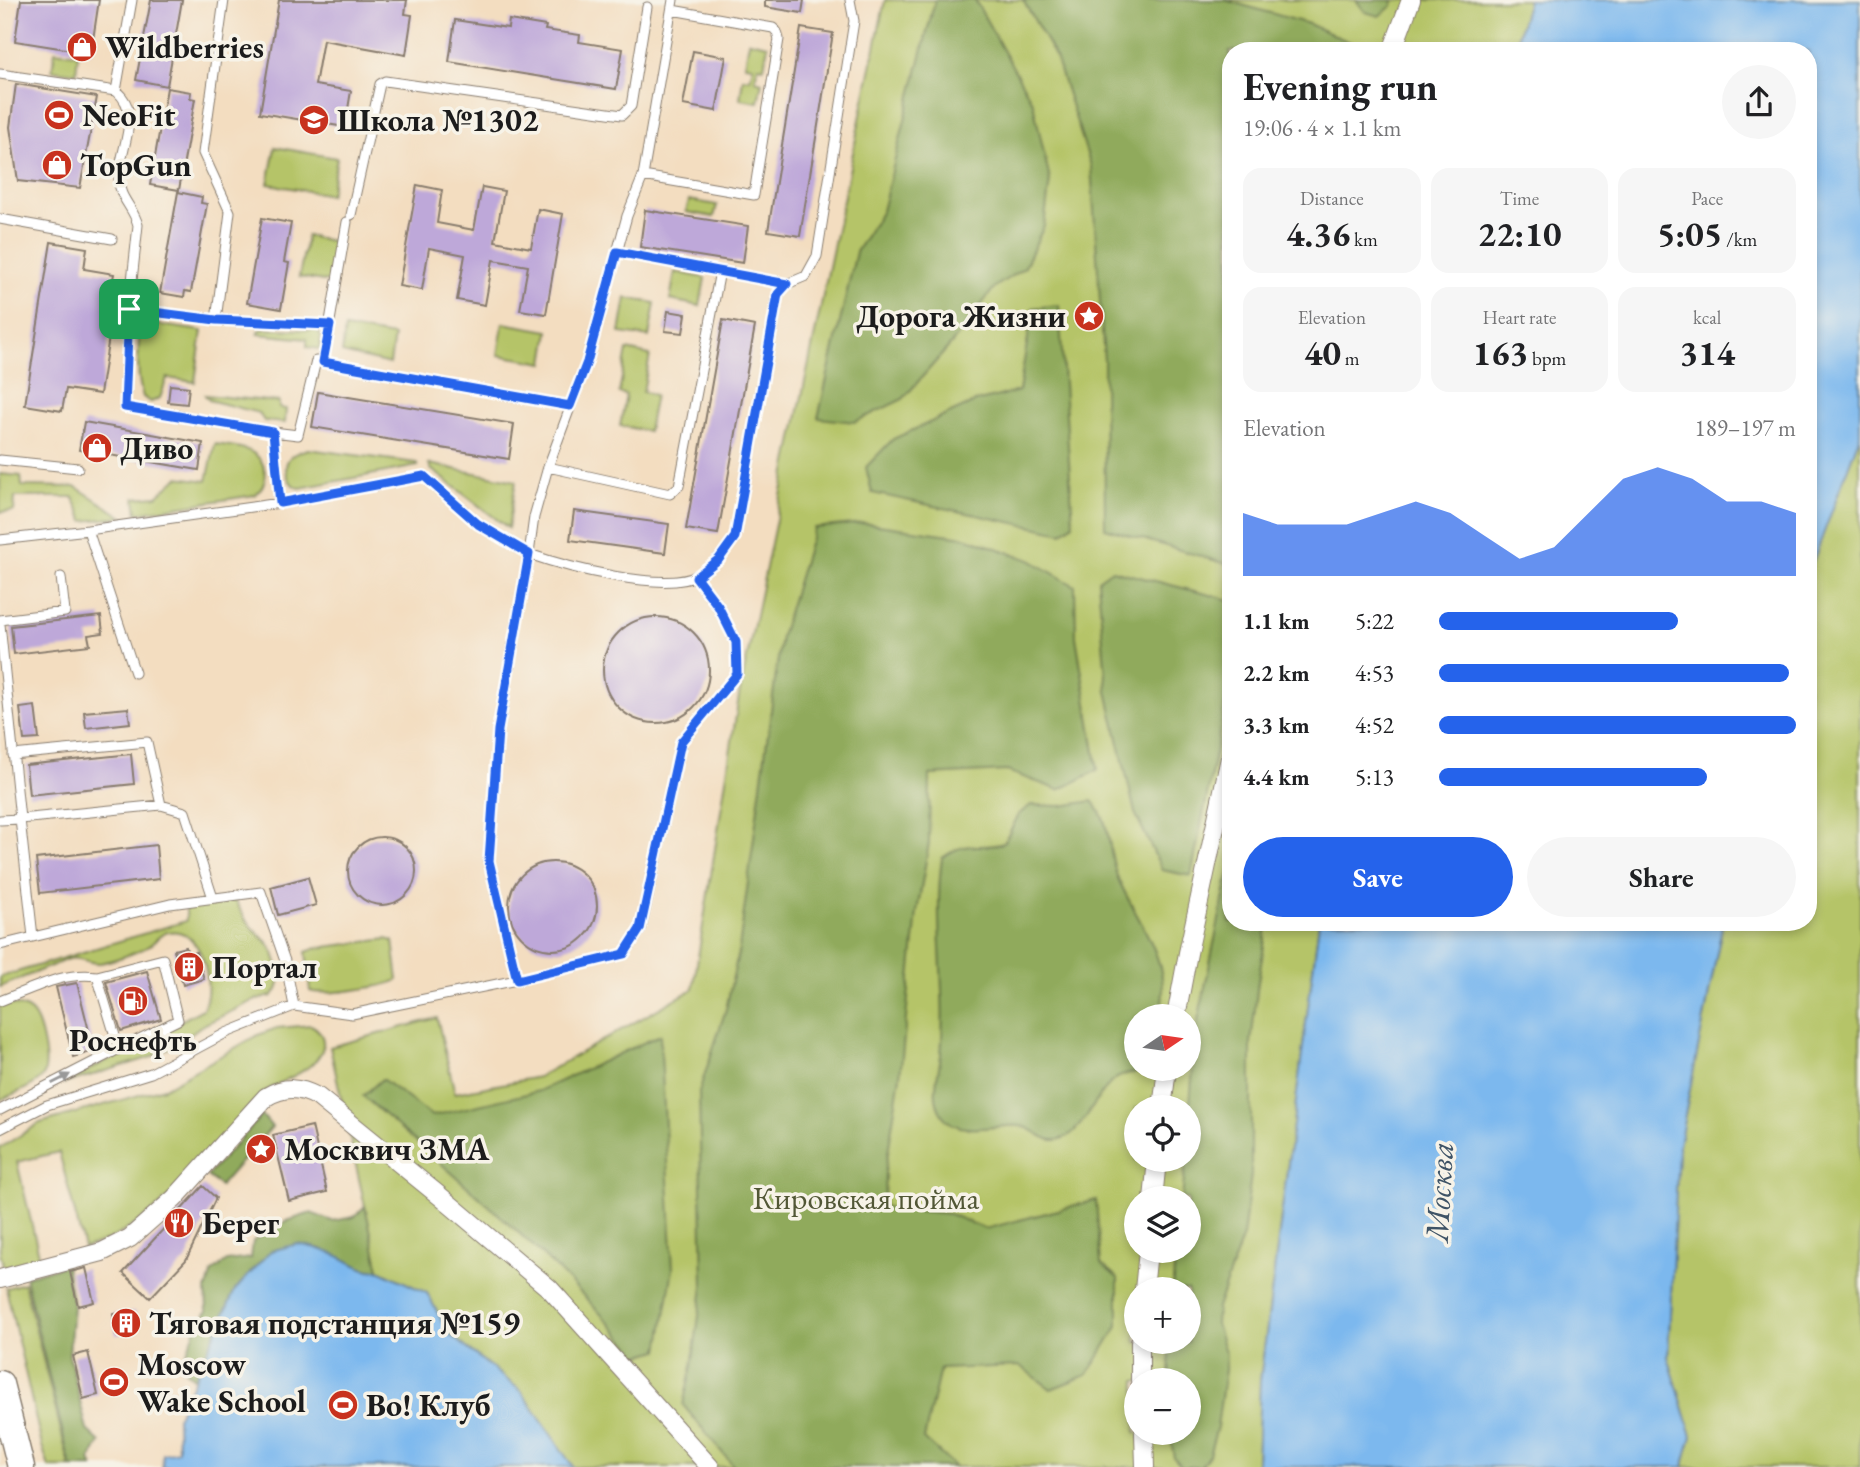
<!DOCTYPE html>
<html lang="en">
<head>
<meta charset="utf-8">
<style>
  :root { --surface:#fff; --page:#f6f6f6; --text:#202124; --muted:#757577; --accent:#2563eb }
  body { margin:0; font-family:"EB Garamond",serif; background:var(--page); color:var(--text); height:100vh; display:flex; flex-direction:column; font-size:26px; white-space:nowrap }
  * { box-sizing:border-box; margin:0 }
  p { font-size:23px; color:var(--muted) }
  .icon { flex:none; width:38px; height:38px; fill:none; stroke:currentColor; stroke-width:2; stroke-linecap:round; stroke-linejoin:round }
  .map { position:relative; flex:1; overflow:hidden }
  .panel { position:absolute; left:1222px; top:42px; width:595px; height:889px; display:flex; flex-direction:column; background:var(--surface); border-radius:28px; box-shadow:0 4px 10px #0003 }
  .panel>* { flex:none }
  .needle { width:46px; rotate:77deg }
  .tools { position:absolute; left:1124px; top:1004px; display:grid; gap:14px }
  .tools a { display:grid; place-items:center; width:77px; height:77px; border-radius:50%; background:var(--surface); box-shadow:0 4px 10px #0003; font-size:35px }
  .pin { position:absolute; display:grid; place-items:center; width:60px; height:60px; color:#fff; margin:-30px; border-radius:14px; box-shadow:0 4px 10px #0006 }
  .round { display:grid; place-items:center; flex:none; width:74px; height:74px; border-radius:37px; background:var(--page) }
  .summary { display:flex; align-items:center; justify-content:space-between; height:119px; padding:0 21px }
  h1 { font-size:38px; font-weight:700; line-height:52px }
  .figures { display:grid; grid-template-columns:repeat(3,1fr); gap:10px; height:119px; padding:7px 21px }
  .figures div { display:grid; align-content:center; border-radius:18px; background:var(--page); text-align:center }
  .figures b { font-size:35px; font-weight:700 }
  .figures small { font-size:19px; font-weight:400 }
  .figures p { font-size:19px }
  .chart { height:196px; padding:14px 21px }
  .chart p { display:flex; justify-content:space-between }
  .chart svg { width:100%; height:126px; margin-top:7px; fill:var(--accent); opacity:.7 }
  .action { display:flex; gap:14px; margin-top:auto; padding:14px 21px }
  .action a { flex:1; height:80px; border-radius:42px; background:var(--accent); color:#fff; font-size:28px; font-weight:700; line-height:80px; text-align:center }
  .action a+a { background:var(--page); color:var(--text) }
  ul { padding:0 21px; list-style:none; font-size:23px }
  li { display:grid; grid-template-columns:112px 84px 1fr; align-items:center; height:52px }
  li i { height:18px; border-radius:9px; background:var(--accent) }
  .map>svg:first-child { display:block }
  .green { fill:#b5c467; stroke:#687042; stroke-width:2; fill-rule:evenodd }
  .forest { fill:#90aa5c; stroke:#56633c; stroke-width:2 }
  .water { fill:#7cb8ee; stroke:#4c6a85; stroke-width:2 }
  .building { fill:#bea8d9 }
  .lines { fill:none; stroke-linecap:round; stroke-linejoin:round }
  .lane-casing { stroke:#887c6e; stroke-width:11 }
  .street-casing { stroke:#887c6e; stroke-width:20 }
  .secondary-casing { stroke:#887c6e; stroke-width:29 }
  .lane { stroke:#fff; stroke-width:9 }
  .street { stroke:#fff; stroke-width:18 }
  .secondary { stroke:#fff; stroke-width:26 }
  .oneway { fill:#999 }
  .route-casing { stroke:#fff; stroke-width:14 }
  .route { stroke:#2563eb; stroke-width:9 }
  .labels { text-anchor:middle; dominant-baseline:central; stroke-width:7; stroke-linejoin:round; paint-order:stroke }
  .poi-label { font-size:32px; font-weight:bold; fill:#1c1c1c; stroke:#f7f3e8; text-anchor:start }
  .park-label { font-size:32px; fill:#525736; stroke:#f7f3e8 }
  .water-label { font-size:33px; font-style:italic; fill:#3e5366; stroke:#f7f3e8 }
</style>
</head>
<body>
<div class="map">
<svg width="1860" height="1467" viewBox="0 0 1860 1467">
  <rect width="100%" height="100%" fill="#f7f3e8"/>
  <filter id="ink" filterUnits="userSpaceOnUse"><feTurbulence type="fractalNoise" baseFrequency=".0143" numOctaves="2"/><feDisplacementMap in="SourceGraphic" scale="14" xChannelSelector="R" yChannelSelector="G"/><feConvolveMatrix kernelMatrix="1 2 1 2 8 2 1 2 1" color-interpolation-filters="sRGB"/></filter>
  <filter id="wash" filterUnits="userSpaceOnUse"><feTurbulence type="fractalNoise" baseFrequency=".00686" numOctaves="4" result="noise"/><feDisplacementMap in="SourceGraphic" scale="28" xChannelSelector="R" yChannelSelector="G"/><feGaussianBlur stdDeviation="1.57" result="paint"/><feColorMatrix in="noise" values="0 0 0 0 0 0 0 0 0 0 0 0 0 0 0 0 0 1.4 0 .05"/><feComposite in="paint" operator="in"/></filter>
  <g filter="url(#wash)">
    <rect width="100%" height="100%" fill="#f3ddc0"/>
    <path class="green" d="M885,0H1528L1514,51H1230V922H1319L1260,1381L1257,1467H573L521,1391L449,1334L427,1293L379,1270L330,1047L437,1018L455,1093L538,1077L693,989L739,696ZM1136,1017H1188V1069H1136ZM1136,1108H1188V1160H1136ZM1136,1199H1188V1251H1136ZM1136,1290H1188V1342H1136ZM1136,1381H1188V1433H1136Z
      M749,41L768,45L764,67L758,66L755,80L762,82L758,102L740,99L743,78L750,79L753,66L745,65Z
      M55,51L78,54L76,73L52,70Z
      M275,147L337,158L330,195L268,184Z
      M689,200L717,205L714,217L686,212Z
      M307,236L337,242L330,282L299,277Z
      M675,272L705,278L700,306L670,300Z
      M626,298L655,303L649,337L620,333Z
      M140,322L202,331L195,382L167,378L160,398L151,402L143,397C135,372 139,348 140,322Z
      M503,323L549,331L544,363L498,355Z
      M345,328L394,336L390,364L342,353Z
      M261,329L316,330L321,335L320,349L307,347V339L258,334V331Z
      M627,350L650,355L643,392L655,395L648,431L620,426L626,395L619,393Z
      M205,395L279,402V408L286,409L285,423L264,421L259,413L209,400Z
      M1860,435V1467H1683L1692,1436L1668,1357L1678,1150L1723,922H1808V575Z
      M215,444C236,446 265,448 265,476C265,484 262,489 255,495L137,513L135,498L157,496L178,477L207,481Z
      M308,449L416,463L418,466L300,488C289,487 283,470 288,460C291,454 301,451 308,449Z
      M429,464L516,481L508,528L431,469Z
      M0,474L21,476L22,486L76,487L123,517L84,521L73,497H15L14,511L0,512Z
      M235,900L244,917L254,930L268,943L274,953L279,969L280,980L277,990L272,996L255,1000L201,1026L175,1045L149,1058L63,1084L203,1009C215,987 203,926 169,932C159,933 155,943 147,947C137,953 111,961 100,963C89,964 81,956 68,959L0,987V977L186,921V906Z
      M387,939L393,941L398,980C386,987 323,996 310,991L306,952L317,948Z
      M6,1004C15,1005 25,1006 32,1013C41,1023 50,1064 43,1076C35,1087 12,1094 0,1100V1006Z
      M311,1025C323,1031 327,1044 319,1056C307,1074 282,1079 265,1092C253,1101 243,1116 232,1128C190,1174 148,1232 84,1248L59,1152L17,1162L40,1259L4,1269L0,1252V1148L40,1123L164,1088L258,1035L277,1028Z
      M24,1283L70,1467H49L42,1446L6,1288Z"/>
    <path class="forest" d="M935,0H975L1033,103L1050,180L1044,226L1025,267L995,287L952,343L903,399L855,422L818,418L856,252L882,211Z
      M1023,0H1225L1309,24L1361,47L1360,51H1230V565L1105,528L1104,361L1091,166L1056,58Z
      M1356,0H1393L1392,6L1379,16L1365,12Z
      M1059,305L1073,524L1062,533L872,493L866,467L893,439L975,402L1019,391L1033,308Z
      M863,523L965,537L1030,560L1075,586L1076,637L1098,770L1059,790L1007,771L930,775L929,843L917,912L900,1076L885,1172L884,1207L950,1214L985,1229L1096,1200L1101,1264L1118,1278V1326L1087,1375L1051,1389L1020,1366L940,1369L924,1439L955,1467H734L683,1405L692,1366L703,1287L699,1092L726,1009L739,949L781,636L814,528Z
      M1112,570L1230,600V680L1191,876L1162,870L1135,813L1107,691L1098,580Z
      M1092,801C1113,824 1107,850 1117,876C1132,912 1163,949 1163,990C1163,999 1161,1008 1160,1017H1136V1069H1156V1073C1112,1069 1109,1083 1086,1117C1081,1124 1076,1131 1068,1136C1045,1149 1038,1127 1019,1126C997,1124 959,1138 943,1116C929,1097 939,1075 941,1054C947,989 933,923 942,858C970,838 976,851 1004,843L1019,814L1031,805L1061,806Z
      M1230,867V922H1268L1258,982L1251,1043V1175L1243,1236L1217,1308L1216,1324L1226,1355L1225,1370L1217,1427L1209,1455L1201,1467H1182L1174,1458L1170,1433H1188V1381H1169L1170,1342H1188V1290H1172L1176,1251H1188V1199H1182L1186,1160H1188V1128L1196,1030Z
      M660,1035L673,1269L659,1350L638,1356C557,1259 458,1179 363,1096L382,1079L432,1116L539,1091Z
      M262,1115L272,1127L220,1186L207,1176Z
      M365,1206L379,1270L373,1271L354,1266L321,1249L297,1244L261,1261L235,1290L195,1379L181,1367L196,1328L207,1311L206,1290L212,1272L227,1261L251,1258L253,1241L281,1223L311,1213L332,1221L354,1217Z
      M66,1265L73,1306L69,1355L87,1430L100,1442L90,1460L93,1467H71L25,1277Z"/>
    <path class="water" d="M1528,0H1860V435L1808,575V51H1514Z
      M1319,922H1723L1678,1150L1668,1357L1692,1436L1683,1467H1257L1260,1381Z
      M297,1244C311,1246 324,1250 336,1255C350,1260 362,1273 379,1270L427,1293L449,1334L521,1391L573,1467H162L163,1454L178,1451L177,1418L235,1290L271,1251Z"/>
    <g id="blocks">
      <path class="building" d="M21,0H99L91,53L15,41Z
        M151,0H182L167,86L136,80Z
        M279,0H407L405,14L412,15L406,55L323,40L315,85L351,91L345,127L260,113Z
        M765,0H804L802,13L765,7Z
        M455,20L508,28L509,20L546,26L545,30L580,35L579,42L623,49L616,89L449,62Z
        M801,28L833,33L800,236L768,231Z
        M693,51L726,57L716,111L683,105Z
        M16,84L97,97L80,188L18,181L10,127Z
        M167,88L191,92L190,98L195,99L179,190L150,185Z
        M417,185L442,190L437,223L474,230L482,187L504,191L495,241L531,248L538,209L563,214L546,314L520,310L528,266L493,260L485,305L457,300L465,255L429,248L422,290L399,286Z
        M178,192L202,197L201,203L207,204L191,292L185,291L184,297L160,293Z
        M645,210L748,226L743,263L640,247Z
        M262,218L291,223L284,262L289,263L281,309L247,303Z
        M51,242L87,248L84,269L114,274L113,279L118,280L100,394L66,389L62,411L25,405Z
        M668,311L686,314L683,333L665,331Z
        M723,320L755,326L718,534L686,529Z
        M170,385L189,387L187,404L168,402Z
        M318,392L514,424L509,459L312,427Z
        M84,422L203,443L199,470L79,450Z
        M574,511L669,524L665,553L570,540Z
        M101,616L103,633L88,635L90,645L14,654L11,626Z
        M603 670a53 53 0 1 1 106 0a53 53 0 1 1-106 0Z
        M35,706L39,739L24,740L20,708Z
        M128,708L130,723L86,728L84,712Z
        M131,754L134,784L29,795L26,765Z
        M348 871a34 34 0 1 1 68 0a34 34 0 1 1-68 0Z
        M156,845L159,879L40,893L36,859Z
        M509 906a44 44 0 1 1 88 0a44 44 0 1 1-88 0Z
        M308,877L316,905L278,915L271,887Z
        M186,947L188,954L196,952L204,979L183,985L174,950Z
        M147,971L161,1019L121,1031L106,982Z
        M77,983L94,1051L73,1057L56,987Z
        M312,1126L327,1192L289,1201L273,1135Z
        M203,1186L216,1198L186,1260L150,1298L123,1273Z
        M86,1268L94,1302L78,1306L70,1272Z
        M135,1311L138,1331L116,1335L113,1314Z
        M88,1352L98,1395L83,1399L73,1356Z"/>
    </g>
  </g>
  <g filter="url(#ink)">
    <use href="#blocks" fill-opacity="0" stroke="#887c6e" stroke-width="2"/>
    <g class="lines">
      <g class="lane-casing">
        <path id="lane" d="M224,0L203,153L230,212L216,320L329,325
          M0,74L116,91C144,113 118,151 119,180C119,198 134,208 138,225L129,309L125,407L273,432L280,503
          M116,91L132,0
          M643,176L754,195L757,175L779,39L777,32L773,28L672,10
          M351,215L380,84L385,81L622,115L631,106L647,7
          M0,219L112,239
          M617,252L787,284
          M129,309L216,320
          M323,362L347,222
          M273,432L298,435L316,361L570,406
          M0,460L78,468
          M548,467L670,494L679,486L720,271
          M88,530L280,503L424,476L478,524L529,554L534,517L548,467L587,362L627,216L643,176L673,0
          M0,540L88,530L135,673
          M0,620L65,612L61,577
          M0,624L20,819L0,820
          M13,755L147,742L161,805L20,819L33,937L170,904L261,892L285,961L294,1006
          M161,805L185,812L213,898
          M0,945L33,937
          M97,976L163,959L178,1020L119,1049
          M517,980L489,861L498,730L529,554C563,566 666,594 698,575C714,566 724,552 735,537L778,294L787,284L806,276L817,256L854,21L850,0
          M0,1001C32,989 63,971 97,976L119,1049L0,1110
          M0,1129L47,1105L151,1073L226,1033L294,1006L352,1014L517,980L624,954L641,929L681,742L737,674L736,642L717,605L696,577"/>
      </g>
      <g class="street-casing">
        <path id="street" d="M1392,51L1411,0
          M1176,1017L1188,953L1230,758
          M1162,1108L1167,1069
          M1153,1199L1157,1160
          M0,1279L102,1252L130,1238L174,1199L266,1097C285,1086 299,1087 318,1097L441,1197L550,1289L710,1467
          M1144,1290L1148,1251
          M1140,1381V1342
          M1144,1433L1145,1467"/>
      </g>
      <g class="secondary-casing">
        <path id="secondary" d="M0,1384L21,1467"/>
      </g>
      <use href="#lane" class="lane"/>
      <use href="#street" class="street"/>
      <use href="#secondary" class="secondary"/>
    </g>
    <defs><path id="oneway-solid" d="M-6-.8H1V-3.2L6.5 0L1 3.2V.8H-6Z" transform="scale(1.75)"/></defs>
    <use class="oneway" href="#oneway-solid" transform="translate(61 1079) rotate(-27)"/>
  </g>
  <g class="lines" filter="url(#ink)">
    <g class="route-casing">
      <path id="route" d="M617,252L787,284L778,294L735,537L719,559L696,577L718,606L736,642L737,674L681,742L640,929L624,954L517,980L489,861L498,730L529,554L478,524L424,476L280,503L273,432L125,407L129,309L216,320L330,325L323,362L570,406L587,362Z"/>
    </g>
    <use href="#route" class="route"/>
  </g>
  <defs>
    <g id="shop-disc" transform="scale(1.575)"><circle r="9.5" fill="#c8321e" stroke="#f7f3e8"/><path d="M-5-2.5h2.3a2.7 3.5 0 0 1 5.4 0H5L5.5 6h-11ZM-1.5-2.5h3a1.5 2.3 0 0 0-3 0Z" fill="#fff"/></g>
    <g id="stadium-disc" transform="scale(1.575)"><circle r="9.5" fill="#c8321e" stroke="#f7f3e8"/><path d="M0-5a6.5 5 0 1 0 0 10a6.5 5 0 1 0 0-10ZM-3.5-1.8h7v3.6h-7Z" fill="#fff"/></g>
    <g id="school-disc" transform="scale(1.575)"><circle r="9.5" fill="#c8321e" stroke="#f7f3e8"/><path d="M0-5L7-2L0 1L-7-2ZM-4 1L0 2.5L4 1V4Q0 6-4 4Z" fill="#fff"/></g>
    <g id="sight-disc" transform="scale(1.575)"><circle r="9.5" fill="#c8321e" stroke="#f7f3e8"/><path d="M0-6L1.8-2.2L6-1.7L2.9 1.2L3.7 5.4L0 3.3L-3.7 5.4L-2.9 1.2L-6-1.7L-1.8-2.2Z" fill="#fff"/></g>
    <g id="building-disc" transform="scale(1.575)"><circle r="9.5" fill="#c8321e" stroke="#f7f3e8"/><path d="M-4-6H4V6H1V3H-1V6H-4ZM-2.5-4.3h1.7v1.8h-1.7ZM.8-4.3h1.7v1.8H.8ZM-2.5-1h1.7V.8h-1.7ZM.8-1h1.7V.8H.8Z" fill="#fff"/></g>
    <g id="fuel-disc" transform="scale(1.575)"><circle r="9.5" fill="#c8321e" stroke="#f7f3e8"/><path d="M-5.5-6h7V0h2V4h1.3V-2.5L3-4.5l.8-.8L6-3V5H2.5V1h-1V6h-7ZM-4.2-4.7v3.2H.2V-4.7Z" fill="#fff"/></g>
    <g id="restaurant-disc" transform="scale(1.575)"><circle r="9.5" fill="#c8321e" stroke="#f7f3e8"/><path d="M-5-6h1v4h1v-4h1v4h1v-4h1v5L-1.5 .5V6h-2V.5L-5-1ZM5-6V6H3V1.5H1.5Q1.5-4 5-6Z" fill="#fff"/></g>
  </defs>
  <g fill-rule="evenodd">
    <use href="#shop-disc" x="82" y="47"/>
    <use href="#stadium-disc" x="59" y="115"/>
    <use href="#school-disc" x="314" y="120"/>
    <use href="#shop-disc" x="57" y="165"/>
    <use href="#sight-disc" x="1089" y="316"/>
    <use href="#shop-disc" x="97" y="448"/>
    <use href="#building-disc" x="189" y="967"/>
    <use href="#fuel-disc" x="133" y="1001"/>
    <use href="#sight-disc" x="261" y="1149"/>
    <use href="#restaurant-disc" x="179" y="1223"/>
    <use href="#building-disc" x="126" y="1323"/>
    <use href="#stadium-disc" x="114" y="1382"/>
    <use href="#stadium-disc" x="343" y="1405"/>
  </g>
  <g class="labels">
    <g class="poi-label">
      <text x="105" y="47">Wildberries</text>
      <text x="82" y="115">NeoFit</text>
      <text x="337" y="120">Школа №1302</text>
      <text x="80" y="165">TopGun</text>
      <text x="1066" y="316" text-anchor="end">Дорога Жизни</text>
      <text x="120" y="448">Диво</text>
      <text x="212" y="967">Портал</text>
      <text x="133" y="1040" text-anchor="middle">Роснефть</text>
      <text x="284" y="1149">Москвич ЗМА</text>
      <text x="202" y="1223">Берег</text>
      <text x="149" y="1323">Тяговая подстанция №159</text>
      <text x="137" y="1364">Moscow<tspan x="137" dy="37">Wake School</tspan></text>
      <text x="366" y="1405">Во! Клуб</text>
    </g>
    <g class="park-label">
      <text x="866" y="1198">Кировская пойма</text>
    </g>
    <g class="water-label">
      <text transform="translate(1439 1192) rotate(-87)">Москва</text>
    </g>
  </g>
</svg>
<div class="tools">
<a><svg class="needle" viewBox="-14 -14 28 28"><path d="M0-13l5 13h-10z" fill="#e53935"/><path d="M0 13l5-13h-10z" fill="#757577"/></svg></a>
<a><svg class="icon" aria-label="locate" viewBox="0 0 24 24"><circle cx="12" cy="12" r="6"/><path d="M12 2v4M12 18v4M2 12h4M18 12h4"/></svg></a>
<a><svg class="icon" aria-label="layers" viewBox="0 0 24 24"><path d="M12 4l9 5-9 5-9-5zM3 14l9 5 9-5"/></svg></a>
<a>+</a>
<a>−</a>
</div>
<div class="pin" style="left:129px;top:309px;background:#1e9e55"><svg class="icon" aria-label="arrive" viewBox="0 0 24 24"><path d="M6 21V4h12l-3 4 3 4H6"/></svg></div>
<section class="panel">
<div class="summary"><div><h1>Evening run</h1><p>19:06 · 4 × 1.1 km</p></div><a class="round"><svg class="icon" aria-label="share" viewBox="0 0 24 24"><path d="M12 15V3M7 8l5-5 5 5M5 13v7h14v-7"/></svg></a></div>
<div class="figures">
<div><p>Distance</p><b>4.36<small> km</small></b></div>
<div><p>Time</p><b>22:10</b></div>
<div><p>Pace</p><b>5:05<small> /km</small></b></div>
</div>
<div class="figures">
<div><p>Elevation</p><b>40<small> m</small></b></div>
<div><p>Heart rate</p><b>163<small> bpm</small></b></div>
<div><p>kcal</p><b>314</b></div>
</div>
<div class="chart"><p><span>Elevation</span>189–197 m</p>
<svg viewBox="0 0 160 44" preserveAspectRatio="none"><path d="M0 44V22L10 26L20 26L30 26L40 22L50 18L60 22L70 30L80 38L90 34L100 22L110 10L120 6L130 10L140 18L150 18L160 22V44z"/></svg>
</div>
<ul>
<li><b>1.1 km</b>5:22<i style="width:67%"></i></li>
<li><b>2.2 km</b>4:53<i style="width:98%"></i></li>
<li><b>3.3 km</b>4:52<i style="width:100%"></i></li>
<li><b>4.4 km</b>5:13<i style="width:75%"></i></li>
</ul>
<div class="action"><a>Save</a><a>Share</a></div>
</section>
</div>
</body>
</html>
